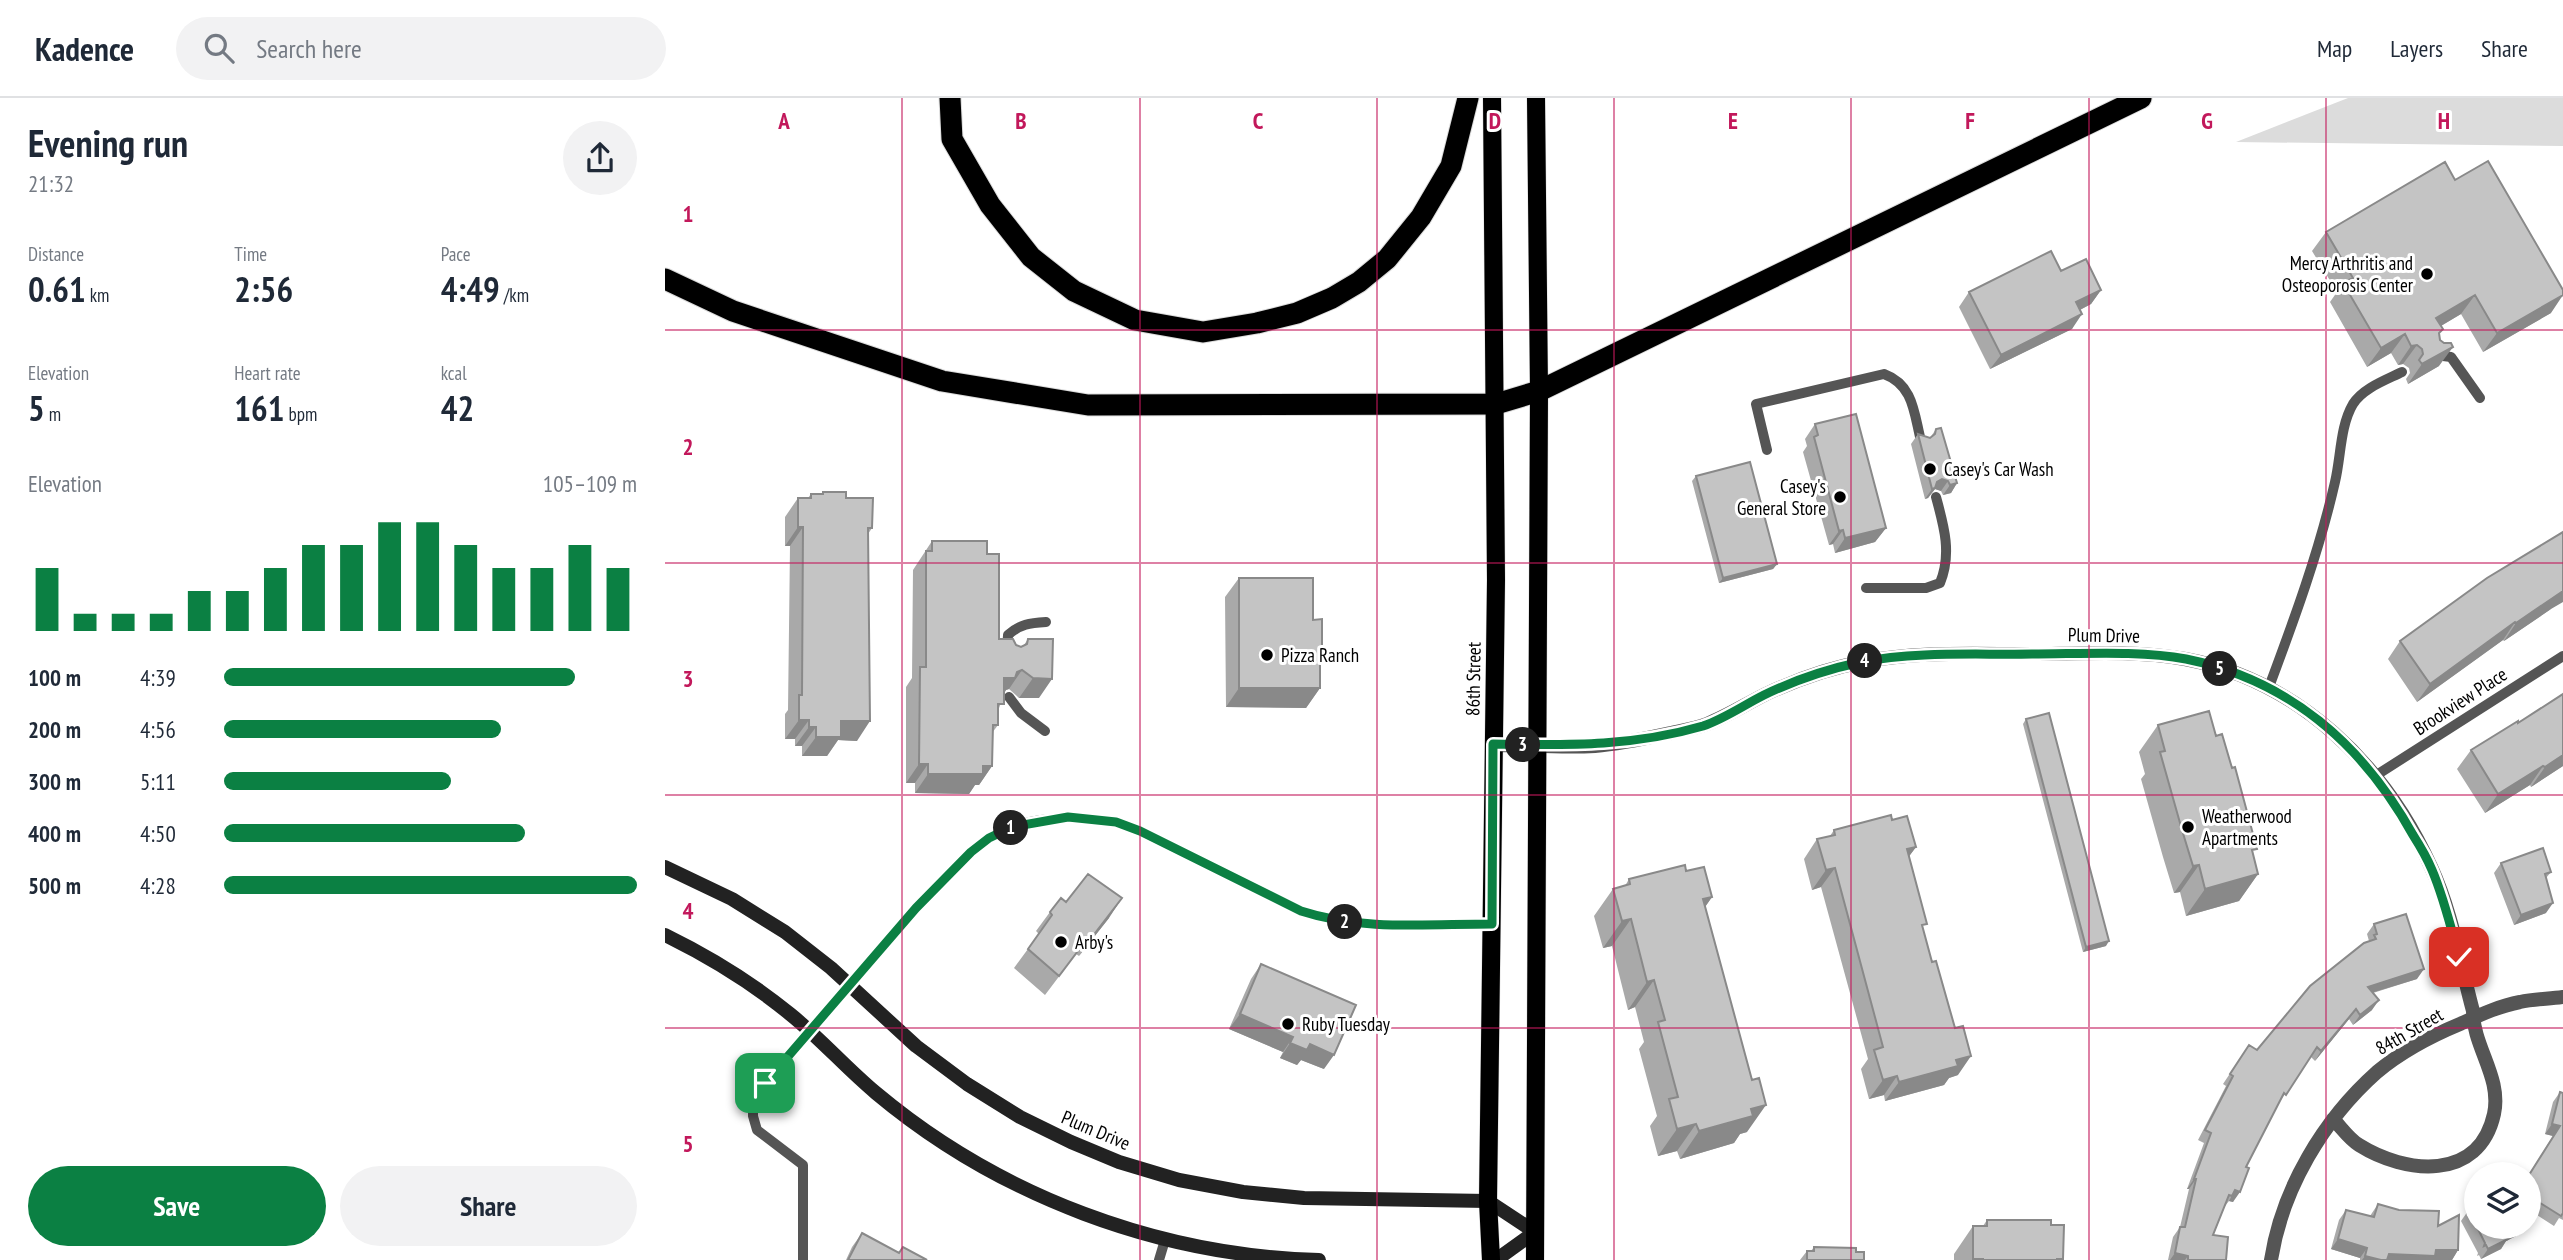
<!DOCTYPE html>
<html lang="en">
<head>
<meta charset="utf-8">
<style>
  :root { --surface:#fff; --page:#f2f2f3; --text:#1f2937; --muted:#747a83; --line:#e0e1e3; --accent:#0b8043 }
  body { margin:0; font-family:"PT Sans Narrow",sans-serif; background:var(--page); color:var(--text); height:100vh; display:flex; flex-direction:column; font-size:26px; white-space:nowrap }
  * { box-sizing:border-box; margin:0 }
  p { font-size:23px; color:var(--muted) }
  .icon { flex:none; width:38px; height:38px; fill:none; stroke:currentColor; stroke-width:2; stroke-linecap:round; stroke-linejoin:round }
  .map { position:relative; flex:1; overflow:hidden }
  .side { display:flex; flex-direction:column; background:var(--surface); width:665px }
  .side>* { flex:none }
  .buttons { position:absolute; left:1799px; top:1064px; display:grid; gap:14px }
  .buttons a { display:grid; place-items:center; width:77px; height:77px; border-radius:50%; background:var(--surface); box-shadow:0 4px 10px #0003; font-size:35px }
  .pin { position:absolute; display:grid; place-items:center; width:60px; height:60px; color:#fff; margin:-30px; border-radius:14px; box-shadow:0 4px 10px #0006 }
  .km { position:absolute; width:35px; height:35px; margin:-18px; border-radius:50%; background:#222; color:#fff; font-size:19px; line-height:35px; text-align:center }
  .round { display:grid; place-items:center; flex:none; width:74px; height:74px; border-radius:37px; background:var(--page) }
  .head { display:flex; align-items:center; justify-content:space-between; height:119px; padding:0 28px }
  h1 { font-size:38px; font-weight:600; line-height:52px }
  .stats { display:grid; grid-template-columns:repeat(3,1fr); gap:10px; height:119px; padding:7px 28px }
  .stats div { display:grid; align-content:center }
  .stats b { font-size:35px; font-weight:600 }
  .stats small { font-size:19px; font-weight:400 }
  .stats p { font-size:19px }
  .chart { height:196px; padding:14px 28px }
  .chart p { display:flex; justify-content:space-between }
  .chart svg { width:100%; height:126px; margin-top:7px; stroke:var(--accent); stroke-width:6 }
  .action { display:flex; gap:14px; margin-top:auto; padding:14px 28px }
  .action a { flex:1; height:80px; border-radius:42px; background:var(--accent); color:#fff; font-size:28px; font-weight:600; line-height:80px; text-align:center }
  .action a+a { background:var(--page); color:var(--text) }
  ul { padding:0 28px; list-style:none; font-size:23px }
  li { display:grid; grid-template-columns:112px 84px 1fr; align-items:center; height:52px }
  li i { height:18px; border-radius:9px; background:var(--accent) }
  header { display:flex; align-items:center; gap:42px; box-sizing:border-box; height:98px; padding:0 35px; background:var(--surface); border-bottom:2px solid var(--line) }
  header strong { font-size:33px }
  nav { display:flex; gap:38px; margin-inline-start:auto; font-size:24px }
  .search { width:490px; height:63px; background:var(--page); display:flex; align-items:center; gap:18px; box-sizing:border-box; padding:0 24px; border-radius:38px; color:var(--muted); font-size:26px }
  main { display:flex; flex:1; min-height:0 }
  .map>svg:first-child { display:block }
  .green { fill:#dcdcdc }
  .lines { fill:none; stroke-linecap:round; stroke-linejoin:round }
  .primary-casing { stroke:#dbdbdb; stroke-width:19 }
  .highway-casing { stroke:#dbdbdb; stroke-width:23 }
  .lane { stroke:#555; stroke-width:10 }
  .street { stroke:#555; stroke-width:14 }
  .secondary { stroke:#222; stroke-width:14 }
  .primary { stroke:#000; stroke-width:18 }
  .highway { stroke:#000; stroke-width:21 }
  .wall { fill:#a9a9a9 }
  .shaded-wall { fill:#898989 }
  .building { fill:#c4c4c4; stroke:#898989; stroke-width:2 }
  .route-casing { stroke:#fff; stroke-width:14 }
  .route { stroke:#0b8043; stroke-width:9 }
  .grid { fill:none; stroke:#c2185b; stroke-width:2; stroke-opacity:0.55 }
  .poi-dot { fill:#000; stroke:#fff; stroke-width:2.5 }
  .labels { text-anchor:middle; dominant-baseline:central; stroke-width:6; stroke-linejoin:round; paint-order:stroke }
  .poi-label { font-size:19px; fill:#000; stroke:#fff; text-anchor:start }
  .street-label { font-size:19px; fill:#000; stroke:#fff }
  .grid-label { font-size:23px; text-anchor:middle; font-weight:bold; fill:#c2185b; stroke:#fff; stroke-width:6; stroke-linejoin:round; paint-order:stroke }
</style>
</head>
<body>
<header>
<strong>Kadence</strong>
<div class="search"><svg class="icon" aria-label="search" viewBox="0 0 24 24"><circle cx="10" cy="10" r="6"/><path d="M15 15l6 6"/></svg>Search here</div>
<nav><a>Map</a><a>Layers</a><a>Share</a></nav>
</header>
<main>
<section class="side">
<div class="head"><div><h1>Evening run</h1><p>21:32</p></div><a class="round"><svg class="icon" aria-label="share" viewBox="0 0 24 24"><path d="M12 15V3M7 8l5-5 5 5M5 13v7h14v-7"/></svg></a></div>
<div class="stats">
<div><p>Distance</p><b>0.61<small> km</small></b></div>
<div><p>Time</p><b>2:56</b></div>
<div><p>Pace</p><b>4:49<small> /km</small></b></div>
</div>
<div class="stats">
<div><p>Elevation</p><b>5<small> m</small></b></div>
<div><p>Heart rate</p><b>161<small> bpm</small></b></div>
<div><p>kcal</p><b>42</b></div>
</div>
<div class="chart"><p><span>Elevation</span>105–109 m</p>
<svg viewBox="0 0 160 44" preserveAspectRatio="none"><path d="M5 44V22M15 44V38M25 44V38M35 44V38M45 44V30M55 44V30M65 44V22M75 44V14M85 44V14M95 44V6M105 44V6M115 44V14M125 44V22M135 44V22M145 44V14M155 44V22"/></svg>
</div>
<ul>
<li><b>100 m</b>4:39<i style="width:85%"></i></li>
<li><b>200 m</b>4:56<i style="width:67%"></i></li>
<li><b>300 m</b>5:11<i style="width:55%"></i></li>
<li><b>400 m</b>4:50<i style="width:73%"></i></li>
<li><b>500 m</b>4:28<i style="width:100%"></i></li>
</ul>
<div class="action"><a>Save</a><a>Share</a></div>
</section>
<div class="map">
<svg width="1898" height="1162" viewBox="0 0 1898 1162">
  <rect width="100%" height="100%" fill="#fff"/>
  <path class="green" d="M1683,0H1898V48L1571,44Z"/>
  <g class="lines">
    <g class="primary-casing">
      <path id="primary" d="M826,1162L823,1103L831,482L827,0
        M870,1162L874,293L871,0"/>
    </g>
    <g class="highway-casing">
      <path id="highway" d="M285,0L287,41L325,107L366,159L409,193L470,222L538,234L592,225L632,215L667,200L694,184L722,161L756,119L786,68L803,0
        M0,181L68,213L277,283L423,307L831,306L874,293L1476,0"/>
    </g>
    <path class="lane" d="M1770,257L1786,259L1815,300
      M1102,352L1091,306L1219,276C1249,287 1249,316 1256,343
      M1201,490H1261L1275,485C1287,456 1279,428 1271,399
      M342,554L343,537C355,526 365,525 381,524
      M1604,589C1629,522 1654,454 1670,384C1676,359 1675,328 1688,306C1698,290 1721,282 1737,274
      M344,599L356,615L380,633
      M1710,678L1898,558
      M138,1162V1067L92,1032L88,1018V1005L100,985C139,940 178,896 216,851C239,824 263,798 288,772C300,761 310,748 324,740C368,713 428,716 475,732L636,813C697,833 763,826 827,826
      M494,1162L500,1142"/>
    <path class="street" d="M828,647C862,647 897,650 930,648C954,646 978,641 1001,636C1014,633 1029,631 1042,626C1062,618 1081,606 1101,596C1131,582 1164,570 1197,564C1257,552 1321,557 1382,556C1427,555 1476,553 1520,561C1633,582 1720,667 1766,769C1787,814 1795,865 1808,913C1808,949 1837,979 1829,1016C1814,1084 1740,1076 1694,1047C1684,1041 1676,1029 1668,1021
      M1606,1162C1617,1091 1658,1022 1712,974C1736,954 1766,938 1795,926C1815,917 1834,908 1855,904C1869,901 1884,901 1898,899"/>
    <path class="secondary" d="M0,769L67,801L120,834L166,870L251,948L302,986L355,1019L406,1044L454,1064L514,1082L578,1094L639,1100L823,1103L870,1134L831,1162
      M0,837C45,859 86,884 125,916C155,940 181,970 211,995C334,1098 494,1158 654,1162"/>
    <use href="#primary" class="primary"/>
    <use href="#highway" class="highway"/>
  </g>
  <path class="wall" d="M1790,82L1886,215L1818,254L1796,216L1776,228L1774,236V268L1743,286L1741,281L1745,275L1744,270L1738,266L1733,267L1726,255L1702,269L1665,204L1672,194L1647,153L1661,134Z
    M1396,173L1436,192L1426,206L1415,212L1407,231L1325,271L1294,209L1304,194Z
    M1150,326L1221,430L1210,444L1170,455L1168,446L1164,447L1138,354L1142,348L1140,341Z
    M1271,331L1292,385L1286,395L1278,397L1276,393L1270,391L1263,400L1260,401L1246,346L1253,336L1265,340Z
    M1031,378L1112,466L1108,471L1054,485L1027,383Z
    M158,394L181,400L207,430L203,436L192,643L173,642L162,658H137V648H130V641H120V616L123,612L125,448H120V419L133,400H143L146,396H157Z
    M267,443L322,456L334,541L356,549L359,547L363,541L374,600H354L344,591L341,592L339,596L333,613V627L327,635V668L314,687H310L304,696L250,695V685H241V589L247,580L248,472Z
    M574,480L648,522L657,555L655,559V590L641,610L561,609L560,499Z
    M1886,511L1839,543L1838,542L1752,604L1723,561L1735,543Z
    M1361,621L1441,848L1418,854L1358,626Z
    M1853,625L1898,668L1866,689L1865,687L1820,715L1792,671L1806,652Z
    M1493,627L1588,757L1593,776L1574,803L1521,818L1515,794L1509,795L1498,759L1476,681L1480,676L1474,654Z
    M1227,722L1251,749L1244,758L1258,831L1293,977L1284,980L1279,987L1220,1003L1219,997L1204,1001L1196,971L1203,961L1156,789L1147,792L1139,761L1152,741L1165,738L1169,732Z
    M1836,765L1886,774L1881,780V815L1849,827L1829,775Z
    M1021,773L1047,799L1040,809L1082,1034L1075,1036L1069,1045L1015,1061L1012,1053L993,1058L985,1028L992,1018L974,951L979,944L970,909L963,912L947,848L938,850L929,818L948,791L960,788L964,781Z
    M401,804L444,820L414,858L411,856L380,897L349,870L374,836L371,833L385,814Z
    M1709,826L1752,881L1708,895L1707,912L1688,927L1684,921L1650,963L1646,959L1613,1006L1581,1069L1568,1104L1564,1103L1560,1108H1559L1548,1137L1561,1162H1503L1508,1139L1515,1129L1524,1091H1522L1539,1045L1533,1042L1561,988L1558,986L1584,947L1592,952L1704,843L1702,836Z
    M596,866L659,971L636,962L632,967L615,960L618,954L564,931L586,881Z
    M1895,994L1898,995V1122L1894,1120L1889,1128L1864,1112V1076L1888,1038L1880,1036L1888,1004Z
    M1713,1106L1773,1128L1793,1152L1787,1162H1695V1160L1666,1151L1674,1122L1681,1112L1705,1118Z
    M1803,1113L1811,1129H1860L1855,1136L1841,1143L1836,1151L1816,1161L1814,1157L1812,1158L1813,1155L1796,1123Z
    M1322,1122L1386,1127L1397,1162H1289V1156L1308,1128H1318Z
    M197,1135L234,1155L262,1162H181L187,1149Z
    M1149,1149L1191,1154L1199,1162H1135L1142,1153H1146Z"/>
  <path class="shaded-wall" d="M1436,192L1426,206L1401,219L1411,204Z
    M1810,197L1796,216L1757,239L1771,220Z
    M1898,197L1886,215L1818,254L1832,235Z
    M1417,216L1407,231L1325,271L1336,257Z
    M1740,236L1726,255L1702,269L1716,250Z
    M1752,247L1738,266L1733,267L1746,248Z
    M1788,249L1774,268L1743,286L1757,266Z
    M1277,381L1283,383L1276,393L1270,391L1263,400L1260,401L1272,384Z
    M1292,385L1286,395L1278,397L1285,387Z
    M133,429H138L125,448H120Z
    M1221,430L1210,444L1170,455L1180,440Z
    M1178,432L1168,446L1164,447L1174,433Z
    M1112,466L1108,471L1054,485L1058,480Z
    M1898,493V504L1886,511L1839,543L1851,525Z
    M1850,524L1838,542L1752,604L1765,586Z
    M357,572L344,591L341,592L336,599L339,580Z
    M368,580L387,581L374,600H354Z
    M574,590H655L641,610L561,609Z
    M134,622H144L130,641H120Z
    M176,623H205L192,643L173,642L162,658H137L151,639Z
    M144,629H151L137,648H130Z
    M1898,657V668L1866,689L1880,669Z
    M254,666H263L250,685H241Z
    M318,668H327L314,687H310L304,696L250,695L263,676Z
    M1878,668L1865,687L1820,715L1833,696Z
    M1251,749L1237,768L1242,751Z
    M1534,767L1515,794L1509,795L1528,768Z
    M1170,770L1156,789L1147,792L1161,772Z
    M1593,776L1574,803L1521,818L1540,791Z
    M1047,799L1028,826L1038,801Z
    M457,800L444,820L414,858L427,839Z
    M1888,805L1881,815L1849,827L1856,817Z
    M966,821L947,848L938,850L957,823Z
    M1444,843L1441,848L1418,854L1421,849Z
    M1759,871L1752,881L1696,898L1703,889Z
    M989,882L970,909L963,912L982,884Z
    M1714,902L1707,912L1688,927L1695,917Z
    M1691,911L1684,921L1650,963L1656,953Z
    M575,916L628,939L618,954L564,931Z
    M625,945L645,946L669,957L659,971L636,962L632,967L615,960Z
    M1306,958L1293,977L1284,980L1279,987L1220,1003L1234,984L1291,962Z
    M1232,978L1219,997L1204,1001L1218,982Z
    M1101,1007L1082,1034L1075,1036L1069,1045L1015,1061L1034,1033L1086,1011Z
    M1031,1026L1012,1053L993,1058L1012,1031Z
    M1887,1026L1895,1028L1888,1038L1880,1036Z
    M1529,1081H1531L1524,1091H1522Z
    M1570,1092L1575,1094L1568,1104L1564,1103Z
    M1857,1129H1860L1855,1136L1841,1143L1836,1151L1816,1161L1823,1151L1841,1137Z
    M1673,1141L1702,1150L1695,1160L1666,1151Z
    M1771,1152H1793L1787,1162H1719L1724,1156Z
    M1510,1155L1523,1158L1520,1162H1505Z
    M1700,1158L1716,1162H1697Z"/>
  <path class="building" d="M1823,63L1898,192V197L1832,235L1810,197L1771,220L1778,231L1774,235L1775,242L1779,245H1786L1788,249L1757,266L1754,262L1758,256L1757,251L1752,247L1746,248L1740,236L1716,250L1678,185L1688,180L1661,134L1780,64L1790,82Z
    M1386,153L1396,173L1421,161L1436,192L1411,204L1417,216L1336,257L1304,194Z
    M1191,316L1221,430L1180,440L1178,432L1174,433L1149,339L1153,337L1150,326Z
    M1276,330L1292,385L1285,387L1283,383L1277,381L1272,384L1270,390L1267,391L1253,336L1265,340L1270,336L1271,331Z
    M1085,364L1112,466L1058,480L1031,378Z
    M158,394H181V400H208L207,430H203L205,623H176V639H151V629H144V622H134V597H137L138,429H133V400H146V396H158Z
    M1898,434V493L1851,525L1850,524L1765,586L1735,543L1822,480Z
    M267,443H322V456H334V541H348L351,547L356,549L362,546L363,541H388L387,581L368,580L357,572L352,574L350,580H339V606H333V627H328L327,668H318V676H263V666H254L255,569H261V453H267Z
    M574,480H648V522L657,521V555H655V590H574Z
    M1898,596V657L1880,669L1878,668L1833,696L1806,652L1853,623V625Z
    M1544,613L1551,638L1557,636L1567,670L1570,669L1592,751L1587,752L1593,776L1540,791L1534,767L1528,768L1517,732L1495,654L1500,653L1493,627Z
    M1384,615L1444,843L1421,849L1361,621Z
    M1226,717L1227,722L1242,718L1251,749L1242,751L1262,826L1257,827L1267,864L1271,863L1290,930L1298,928L1306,958L1291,962L1293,968L1234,984L1232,978L1218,982L1209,952L1218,949L1170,770L1161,772L1152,741L1170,737L1169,732Z
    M1878,750L1886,774L1880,776L1888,805L1856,817L1836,765Z
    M1020,767L1021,773L1039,769L1047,799L1038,801L1087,982L1094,980L1101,1007L1086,1011L1088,1018L1034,1033L1031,1026L1012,1031L1004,1001L1013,999L993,924L1000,922L989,882L982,884L966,821L957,823L948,791L965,786L964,781Z
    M423,776L457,800L427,839L425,837L394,878L363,851L387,817L385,814L396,800L401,804Z
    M1741,816L1759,871L1703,889L1714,902L1695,917L1691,911L1656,953L1652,949L1621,997L1619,995L1581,1069L1584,1070L1575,1094L1570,1092L1567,1098L1564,1097L1548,1137L1563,1139L1561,1162H1523V1158L1510,1155L1515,1129H1520L1531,1081H1529L1546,1035L1540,1032L1568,978L1565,976L1584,947L1592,952L1645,888L1699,845L1711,841L1709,837L1712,836L1709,826Z
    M596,866L691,907L669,957L645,946L642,952L625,945L628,939L575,916Z
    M1895,994L1898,995V1115L1896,1118L1864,1098V1077L1895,1028L1887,1026Z
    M1713,1106L1734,1112L1774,1113L1773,1128L1794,1117L1793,1152H1771L1770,1158L1724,1156L1722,1162H1716L1700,1158L1702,1150L1673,1141L1681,1112L1709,1119Z
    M1811,1109V1128L1803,1113Z
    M1322,1122H1386V1127H1399L1398,1161H1392V1162H1318V1161H1308V1128H1322Z
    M1812,1129H1857L1841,1137L1843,1141L1823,1151L1821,1147L1819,1148L1820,1145Z
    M197,1135L234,1155L238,1149L262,1162H183Z
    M1149,1149L1191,1150V1154H1199V1162H1142V1153H1149Z"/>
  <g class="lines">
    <g class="route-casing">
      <path id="route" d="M100,985L251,810L306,754L324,740L347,729L403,719L451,724L475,733L636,813C697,833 763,826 827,826L828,646C902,647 966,649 1038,628C1059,621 1079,607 1099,597C1130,582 1163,571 1196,564C1251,553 1311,557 1367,556C1415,556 1475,552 1521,561C1624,582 1698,647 1748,737C1755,748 1762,760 1767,772C1779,800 1786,830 1794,859"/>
    </g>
    <use href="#route" class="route"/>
  </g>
  <path class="grid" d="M237,0V1162M475,0V1162M712,0V1162M949,0V1162M1186,0V1162M1424,0V1162M1661,0V1162M0,232H1898M0,465H1898M0,697H1898M0,930H1898"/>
  <g class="poi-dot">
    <circle cx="1762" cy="176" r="7"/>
    <circle cx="1265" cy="371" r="7"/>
    <circle cx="1175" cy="399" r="7"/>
    <circle cx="602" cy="557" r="7"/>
    <circle cx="1523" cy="729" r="7"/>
    <circle cx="396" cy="844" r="7"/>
    <circle cx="623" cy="926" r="7"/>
  </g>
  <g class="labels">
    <g class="poi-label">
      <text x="1748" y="165" text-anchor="end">Mercy Arthritis and<tspan x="1748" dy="22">Osteoporosis Center</tspan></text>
      <text x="1279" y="371">Casey's Car Wash</text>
      <text x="1161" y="388" text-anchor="end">Casey's<tspan x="1161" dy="22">General Store</tspan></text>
      <text x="616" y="557">Pizza Ranch</text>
      <text x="1537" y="718">Weatherwood<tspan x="1537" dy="22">Apartments</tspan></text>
      <text x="410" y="844">Arby's</text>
      <text x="637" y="926">Ruby Tuesday</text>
    </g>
    <g class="street-label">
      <text transform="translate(1439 537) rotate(1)">Plum Drive</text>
      <text transform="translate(808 581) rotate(-89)">86th Street</text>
      <text transform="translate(1795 603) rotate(-33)">Brookview Place</text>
      <text transform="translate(1744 933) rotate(-30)">84th Street</text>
      <text transform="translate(431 1032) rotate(23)">Plum Drive</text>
    </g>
  </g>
  <g class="grid-label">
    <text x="119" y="31">A</text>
    <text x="356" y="31">B</text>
    <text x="593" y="31">C</text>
    <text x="830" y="31">D</text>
    <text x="1068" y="31">E</text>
    <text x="1305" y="31">F</text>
    <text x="1542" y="31">G</text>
    <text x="1779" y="31">H</text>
    <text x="23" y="124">1</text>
    <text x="23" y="357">2</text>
    <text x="23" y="589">3</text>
    <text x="23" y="821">4</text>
    <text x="23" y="1054">5</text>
  </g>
</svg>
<div class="buttons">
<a><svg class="icon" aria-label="layers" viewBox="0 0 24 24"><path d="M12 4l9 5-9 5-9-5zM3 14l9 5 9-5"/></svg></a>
</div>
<div class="pin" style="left:100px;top:985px;background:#1e9e55"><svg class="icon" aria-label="arrive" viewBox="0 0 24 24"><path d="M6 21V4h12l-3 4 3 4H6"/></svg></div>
<div class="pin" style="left:1794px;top:859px;background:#d93025"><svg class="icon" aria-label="check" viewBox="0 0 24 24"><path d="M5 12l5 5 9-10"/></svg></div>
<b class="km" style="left:346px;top:730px">1</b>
<b class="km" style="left:680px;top:824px">2</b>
<b class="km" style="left:858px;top:647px">3</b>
<b class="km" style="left:1200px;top:563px">4</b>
<b class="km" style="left:1555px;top:571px">5</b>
</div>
</main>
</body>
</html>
